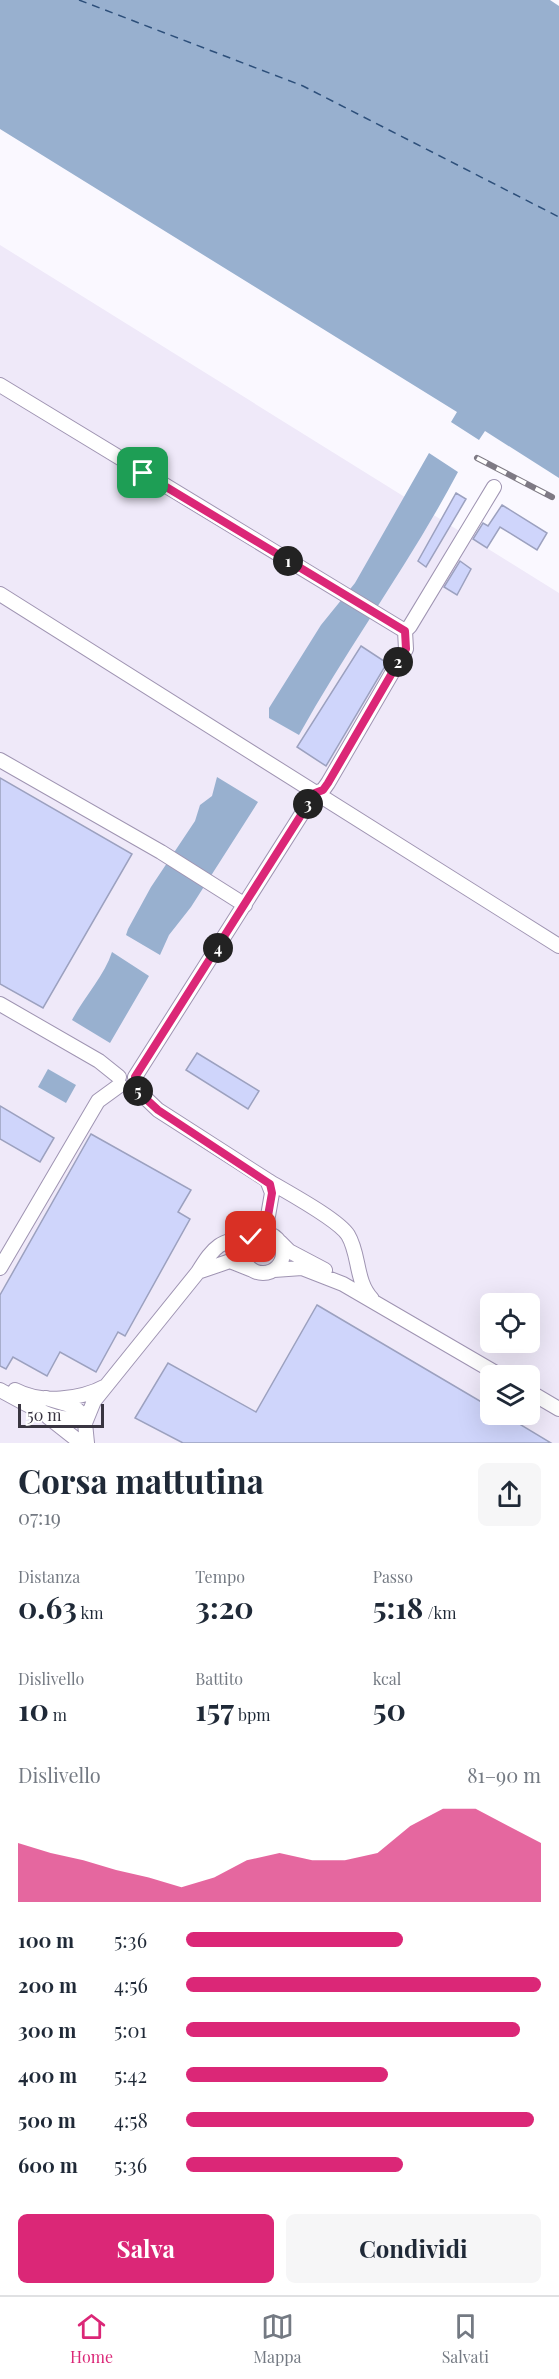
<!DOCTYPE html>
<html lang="it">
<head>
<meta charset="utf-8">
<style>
  :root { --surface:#fff; --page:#f6f6f7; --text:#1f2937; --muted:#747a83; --line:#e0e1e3; --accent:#db2777 }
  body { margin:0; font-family:"Playfair Display",serif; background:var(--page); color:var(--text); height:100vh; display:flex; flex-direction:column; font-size:22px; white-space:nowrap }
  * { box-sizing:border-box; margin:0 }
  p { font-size:20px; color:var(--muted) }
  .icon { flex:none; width:33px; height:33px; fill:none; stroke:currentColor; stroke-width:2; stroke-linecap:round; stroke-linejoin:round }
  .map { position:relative; height:1443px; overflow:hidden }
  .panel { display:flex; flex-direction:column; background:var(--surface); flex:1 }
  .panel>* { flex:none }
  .tools { position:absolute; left:480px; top:1293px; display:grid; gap:12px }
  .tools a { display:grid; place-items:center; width:60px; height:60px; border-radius:9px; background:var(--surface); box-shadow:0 6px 24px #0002; font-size:30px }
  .scale { position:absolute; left:18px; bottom:15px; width:86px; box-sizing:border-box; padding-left:6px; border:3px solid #393541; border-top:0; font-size:16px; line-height:21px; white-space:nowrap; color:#393541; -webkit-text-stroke:4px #fff; paint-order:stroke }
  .pin { position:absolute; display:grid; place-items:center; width:51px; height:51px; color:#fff; margin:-26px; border-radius:12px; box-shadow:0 3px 9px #0006 }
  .km { position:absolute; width:30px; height:30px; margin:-15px; border-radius:50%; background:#222; color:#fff; font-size:16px; line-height:30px; text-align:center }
  .round { display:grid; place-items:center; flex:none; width:63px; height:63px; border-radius:9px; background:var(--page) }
  .overview { display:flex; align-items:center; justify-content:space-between; height:102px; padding:0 18px }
  h1 { font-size:33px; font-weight:700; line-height:45px }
  .metrics { display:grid; grid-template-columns:repeat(3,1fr); gap:9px; height:102px; padding:6px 18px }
  .metrics div { display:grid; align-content:center }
  .metrics b { font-size:30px; font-weight:700 }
  .metrics small { font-size:16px; font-weight:400 }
  .metrics p { font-size:16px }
  .chart { height:168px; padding:12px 18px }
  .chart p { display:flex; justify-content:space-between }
  .chart svg { width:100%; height:108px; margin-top:6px; fill:var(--accent); opacity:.7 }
  .primary-button { display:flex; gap:12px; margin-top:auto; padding:12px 18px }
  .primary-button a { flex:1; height:69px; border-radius:9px; background:var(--accent); color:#fff; font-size:24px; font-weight:700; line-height:69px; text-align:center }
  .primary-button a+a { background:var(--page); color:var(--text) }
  ul { padding:0 18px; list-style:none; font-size:20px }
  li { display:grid; grid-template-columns:96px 72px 1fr; align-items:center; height:45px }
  li i { height:15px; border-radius:8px; background:var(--accent) }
  .menu { display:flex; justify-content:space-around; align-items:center; height:84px; border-top:2px solid var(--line); background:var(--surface); font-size:16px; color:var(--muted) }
  .menu a { display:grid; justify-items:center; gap:3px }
  .menu .selected { color:var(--accent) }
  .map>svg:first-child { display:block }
  .built { fill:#efe9f9; fill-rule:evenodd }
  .water { fill:#98b0cf }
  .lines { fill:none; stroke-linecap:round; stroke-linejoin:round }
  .ferry { stroke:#2d4f7a; stroke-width:1.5; stroke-dasharray:8 6; stroke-linecap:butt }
  .building { fill:#cfd5fb; stroke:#9ca1bf; stroke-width:1.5 }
  .minor-casing { stroke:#9f94b2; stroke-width:16 }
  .minor { stroke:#fff; stroke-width:14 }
  .rail-casing { stroke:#7e7a84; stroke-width:6 }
  .rail { stroke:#fff; stroke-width:4; stroke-dasharray:11; stroke-linecap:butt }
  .route-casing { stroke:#fff; stroke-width:12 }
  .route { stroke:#db2777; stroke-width:8 }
</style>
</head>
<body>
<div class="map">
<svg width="559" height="1443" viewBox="0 0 559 1443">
  <rect width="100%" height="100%" fill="#faf8ff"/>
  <path class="built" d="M0,245L559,593V1443H0ZM490,1304H530V1342H490ZM490,1376H530V1414H490Z"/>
  <path class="water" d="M0,0H550L559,6V478L485,431L479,440L451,422L457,412L0,129Z
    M429,453L458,472C410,563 349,645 299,735L269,718V708L321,625L355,583Z
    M217,777L258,802L191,907L169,935L160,955L126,935L128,929L151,887L195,821L200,805L212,796Z
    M112,952L149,976L110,1043L72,1020C84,997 105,975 112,952Z
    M48,1069L76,1085L66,1103L38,1087Z"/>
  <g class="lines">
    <path class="ferry" d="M79,0L303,86L559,217"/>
  </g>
  <path class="building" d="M456,493L466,499L426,567L418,561Z
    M502,505L547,533L537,550L500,527L487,548L473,539L483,523L488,526Z
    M460,561L471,569L457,595L444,587Z
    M361,646L387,663L326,766L297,747Z
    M0,778L132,854L43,1008L0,984Z
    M197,1053L259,1091L248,1109L186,1070Z
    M0,1106L54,1138L40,1162L0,1139Z
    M91,1134L191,1190L178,1212L190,1219L125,1336L118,1332L96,1372L60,1352L47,1376L13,1357L6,1369L0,1366V1295Z
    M317,1305L490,1407V1414H503L551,1443H183L135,1418L168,1363L256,1412Z"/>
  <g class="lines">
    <g class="minor-casing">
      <path id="minor" d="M0,385L405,631
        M0,594L559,946
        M0,760L161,852L245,905
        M0,1004L99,1061L119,1077
        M135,1077L315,793L323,790L328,783L406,649L405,631L410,626L494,487
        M134,1087L158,1110L267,1180L272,1193L265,1233
        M267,1180C285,1191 338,1219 348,1235C360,1255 355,1281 372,1299
        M243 1253a20 20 0 1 1 40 0a20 20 0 1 1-40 0Z
        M280,1242L289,1251L325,1270
        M0,1268L98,1101L120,1085
        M274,1270L302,1268L343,1284L501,1376
        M198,1272L230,1261L250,1269
        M0,1390C27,1404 54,1424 86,1418L73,1406L46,1398
        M15,1390C41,1404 80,1400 106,1386
        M530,1392L559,1409
        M48,1417L81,1443
        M87,1443L85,1423L94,1401L198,1272C214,1246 220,1240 251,1237"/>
    </g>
    <use href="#minor" class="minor"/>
    <g class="rail-casing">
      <path id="rail" d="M477,458L552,497"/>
    </g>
    <use href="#rail" class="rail"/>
  </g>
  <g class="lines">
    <g class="route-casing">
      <path id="route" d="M143,473L405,631L406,649L328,783L323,790L315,793L135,1077L134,1088L158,1110L270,1184L272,1193L265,1233L251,1237"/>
    </g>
    <use href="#route" class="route"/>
  </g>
</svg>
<div class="tools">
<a><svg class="icon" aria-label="locate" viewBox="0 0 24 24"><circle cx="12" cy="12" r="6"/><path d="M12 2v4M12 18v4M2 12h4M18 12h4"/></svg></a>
<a><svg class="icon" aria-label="layers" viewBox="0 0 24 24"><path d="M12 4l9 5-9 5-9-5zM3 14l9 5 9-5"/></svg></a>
</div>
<div class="scale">50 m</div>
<div class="pin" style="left:143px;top:473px;background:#1e9e55"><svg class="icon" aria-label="arrive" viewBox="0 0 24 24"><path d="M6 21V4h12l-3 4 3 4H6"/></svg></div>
<div class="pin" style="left:251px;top:1237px;background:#d93025"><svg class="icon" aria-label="check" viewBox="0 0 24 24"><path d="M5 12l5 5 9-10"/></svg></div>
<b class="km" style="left:288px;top:561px">1</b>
<b class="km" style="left:398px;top:662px">2</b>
<b class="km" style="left:308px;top:804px">3</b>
<b class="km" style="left:218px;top:948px">4</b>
<b class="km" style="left:138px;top:1091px">5</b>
</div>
<section class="panel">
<div class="overview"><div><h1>Corsa mattutina</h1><p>07:19</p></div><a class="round"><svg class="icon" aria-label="share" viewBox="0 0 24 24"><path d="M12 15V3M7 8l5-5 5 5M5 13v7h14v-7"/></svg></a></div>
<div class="metrics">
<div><p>Distanza</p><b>0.63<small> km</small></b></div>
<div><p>Tempo</p><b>3:20</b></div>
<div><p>Passo</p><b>5:18<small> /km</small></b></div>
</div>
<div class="metrics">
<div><p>Dislivello</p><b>10<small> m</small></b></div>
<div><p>Battito</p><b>157<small> bpm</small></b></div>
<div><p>kcal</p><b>50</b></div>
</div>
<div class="chart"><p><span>Dislivello</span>81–90 m</p>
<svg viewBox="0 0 160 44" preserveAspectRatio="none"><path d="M0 44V20L10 24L20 27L30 31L40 34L50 38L60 34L70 27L80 24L90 27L100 27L110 24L120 13L130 6L140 6L150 13L160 20V44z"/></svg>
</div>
<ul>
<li><b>100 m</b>5:36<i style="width:61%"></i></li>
<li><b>200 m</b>4:56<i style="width:100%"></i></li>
<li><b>300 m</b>5:01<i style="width:94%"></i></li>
<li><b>400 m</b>5:42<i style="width:57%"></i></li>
<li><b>500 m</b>4:58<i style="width:98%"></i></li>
<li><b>600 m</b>5:36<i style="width:61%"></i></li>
</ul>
<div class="primary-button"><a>Salva</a><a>Condividi</a></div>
</section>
<nav class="menu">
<a class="selected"><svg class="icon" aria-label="home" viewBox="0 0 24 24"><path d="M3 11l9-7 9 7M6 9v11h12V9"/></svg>Home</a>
<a><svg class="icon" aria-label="map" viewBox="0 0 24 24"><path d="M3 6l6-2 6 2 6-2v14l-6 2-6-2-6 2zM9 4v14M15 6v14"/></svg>Mappa</a>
<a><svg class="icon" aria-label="saved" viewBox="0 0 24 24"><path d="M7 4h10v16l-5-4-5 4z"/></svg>Salvati</a>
</nav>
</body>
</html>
